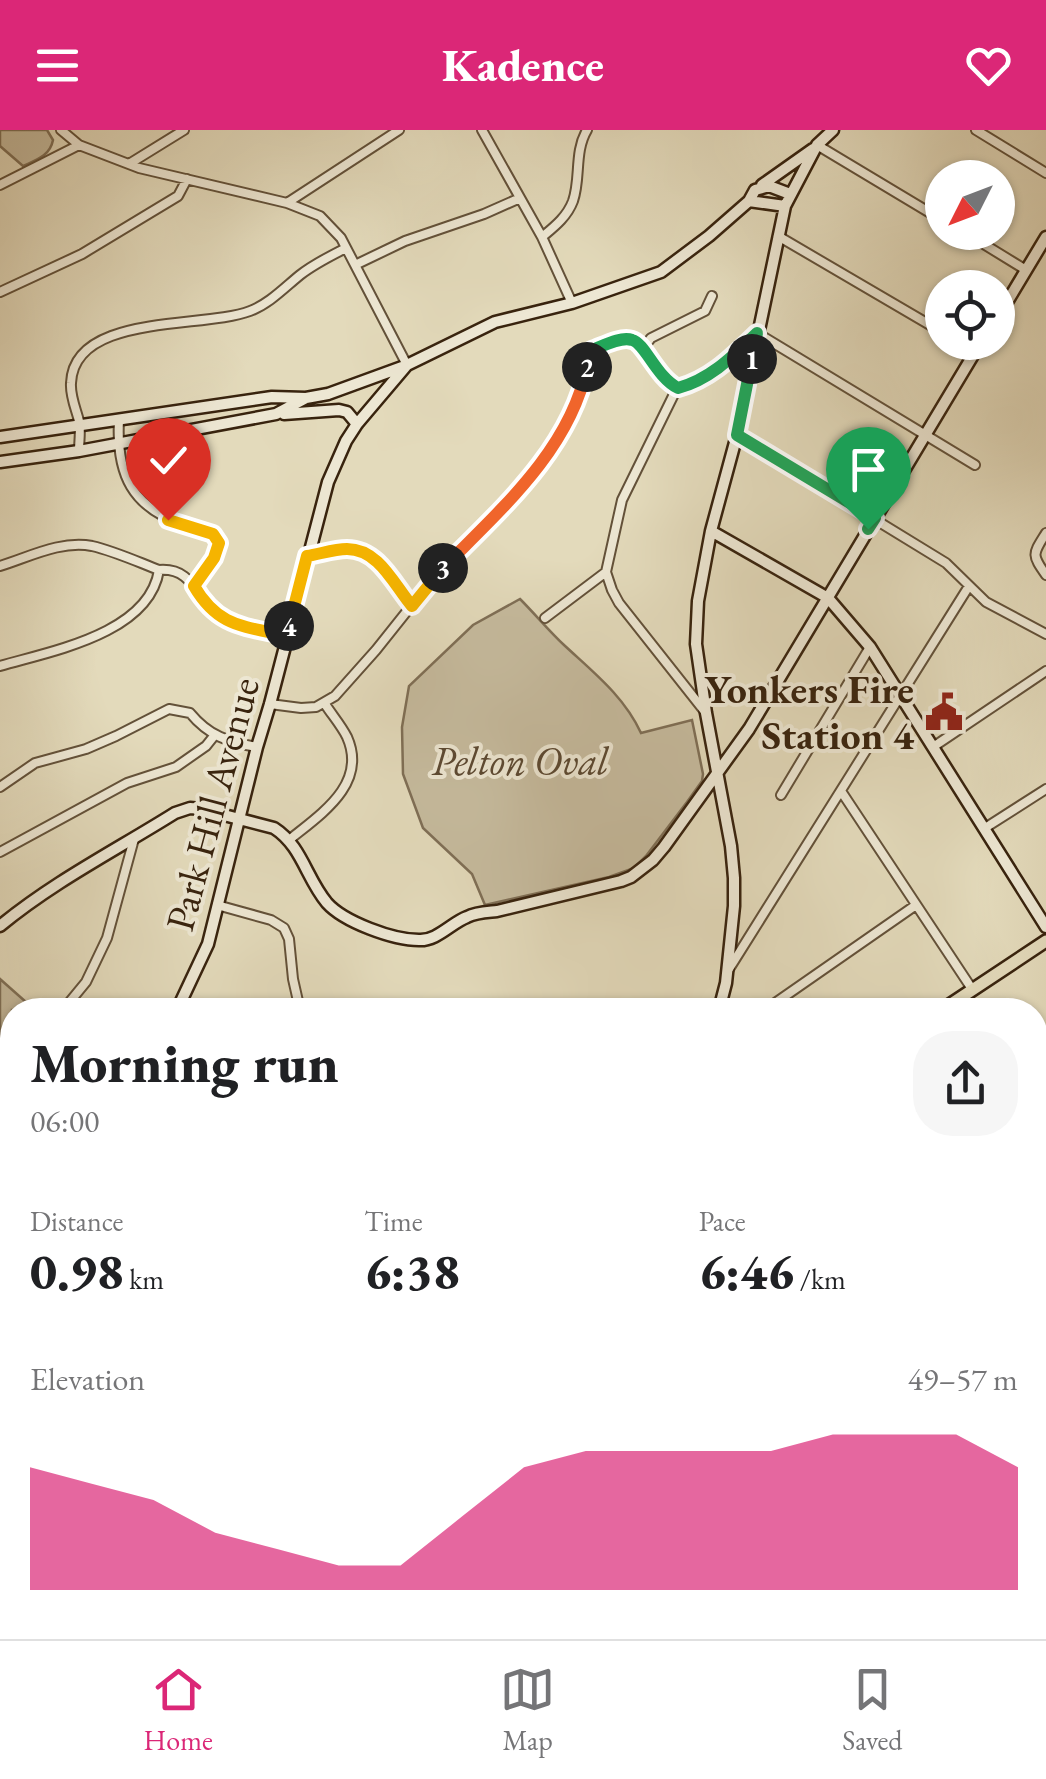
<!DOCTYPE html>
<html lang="en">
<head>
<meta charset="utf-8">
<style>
  :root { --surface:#fff; --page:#f6f6f6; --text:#202124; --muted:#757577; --line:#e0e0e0; --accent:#db2777 }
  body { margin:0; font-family:"EB Garamond",serif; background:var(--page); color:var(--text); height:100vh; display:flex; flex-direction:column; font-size:38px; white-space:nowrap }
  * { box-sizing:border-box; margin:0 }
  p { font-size:32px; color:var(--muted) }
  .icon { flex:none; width:55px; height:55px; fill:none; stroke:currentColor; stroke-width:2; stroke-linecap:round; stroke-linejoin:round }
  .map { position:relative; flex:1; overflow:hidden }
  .details { position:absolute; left:0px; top:868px; width:1048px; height:642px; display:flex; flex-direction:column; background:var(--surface); border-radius:40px 40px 0 0; box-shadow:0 2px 8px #0004 }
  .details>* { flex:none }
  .needle { width:65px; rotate:228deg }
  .tools { position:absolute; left:925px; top:30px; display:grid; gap:20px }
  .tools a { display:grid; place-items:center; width:90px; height:90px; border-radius:50%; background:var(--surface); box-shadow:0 2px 8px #0004; font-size:50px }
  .pin { position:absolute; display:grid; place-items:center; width:85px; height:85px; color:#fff; margin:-102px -42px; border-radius:50% 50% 50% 0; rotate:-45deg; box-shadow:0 0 10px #0007 }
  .pin .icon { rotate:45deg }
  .km { position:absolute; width:50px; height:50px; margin:-25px; border-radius:50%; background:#222; color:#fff; font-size:28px; line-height:50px; text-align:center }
  .round { display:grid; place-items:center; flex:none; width:105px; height:105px; border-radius:40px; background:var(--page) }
  .head { display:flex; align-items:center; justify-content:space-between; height:170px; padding:0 30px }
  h1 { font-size:55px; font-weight:800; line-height:75px }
  .figures { display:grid; grid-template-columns:repeat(3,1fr); gap:15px; height:170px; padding:10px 30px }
  .figures div { display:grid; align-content:center }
  .figures b { font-size:50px; font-weight:800 }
  .figures small { font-size:28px; font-weight:400 }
  .figures p { font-size:28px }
  .chart { height:280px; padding:20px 30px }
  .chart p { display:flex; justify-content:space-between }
  .chart svg { width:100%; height:180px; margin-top:10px; fill:var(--accent); opacity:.7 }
  header { display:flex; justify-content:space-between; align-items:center; height:130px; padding:0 30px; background:var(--accent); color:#fff; font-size:45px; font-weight:800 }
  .menu { display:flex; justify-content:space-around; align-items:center; height:140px; border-top:2px solid var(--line); background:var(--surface); font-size:28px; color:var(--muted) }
  .menu a { display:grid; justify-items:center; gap:5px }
  .menu .selected { color:var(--accent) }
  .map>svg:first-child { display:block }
  .green { fill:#c6bb9e; stroke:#7f6f56; stroke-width:2.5 }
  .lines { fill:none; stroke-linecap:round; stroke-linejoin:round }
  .street-casing { stroke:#635139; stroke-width:12 }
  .secondary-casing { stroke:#38230e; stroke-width:15 }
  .primary-casing { stroke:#38230e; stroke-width:16 }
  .street { stroke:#ede7d3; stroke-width:8 }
  .secondary { stroke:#ede7d3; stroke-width:10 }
  .primary { stroke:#e3dabb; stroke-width:11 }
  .split-1-casing { stroke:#fff; stroke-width:20 }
  .split-2-casing { stroke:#fff; stroke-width:20 }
  .split-3-casing { stroke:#fff; stroke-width:20 }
  .split-4-casing { stroke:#fff; stroke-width:20 }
  .split-5-casing { stroke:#fff; stroke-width:20 }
  .split-1 { stroke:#22a559; stroke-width:12 }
  .split-2 { stroke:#22a559; stroke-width:12 }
  .split-3 { stroke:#f0652b; stroke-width:12 }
  .split-4 { stroke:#f5b400; stroke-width:12 }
  .split-5 { stroke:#f5b400; stroke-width:12 }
  .labels { text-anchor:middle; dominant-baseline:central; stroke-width:8; stroke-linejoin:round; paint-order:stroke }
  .poi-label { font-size:40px; font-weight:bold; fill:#38230e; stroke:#ede7d3; text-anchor:end }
  .park-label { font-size:40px; font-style:italic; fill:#5c4932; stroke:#ede7d3 }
  .street-label { font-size:40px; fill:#38230e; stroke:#ede7d3 }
</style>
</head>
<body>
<header><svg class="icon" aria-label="menu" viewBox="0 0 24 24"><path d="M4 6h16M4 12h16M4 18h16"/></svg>Kadence<svg class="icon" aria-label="heart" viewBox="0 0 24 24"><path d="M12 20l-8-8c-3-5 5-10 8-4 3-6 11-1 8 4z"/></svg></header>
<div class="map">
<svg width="1046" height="1509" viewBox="0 0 1046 1509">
  <rect width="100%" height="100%" fill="#e3dabb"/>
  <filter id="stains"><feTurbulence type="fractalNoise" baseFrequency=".002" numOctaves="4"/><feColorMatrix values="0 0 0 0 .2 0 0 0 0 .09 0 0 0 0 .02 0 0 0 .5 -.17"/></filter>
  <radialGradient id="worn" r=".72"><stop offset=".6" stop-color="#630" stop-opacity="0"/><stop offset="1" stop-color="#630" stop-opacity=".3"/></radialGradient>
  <path class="green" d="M0,0H47L53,10C50,26 36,30 23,36L0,16Z
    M520,469C535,484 549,501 564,515C593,542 624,566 641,603L692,590L703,644L702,651L687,672L646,726L634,738L609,747L485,775L472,744L423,698L403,644L402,597L409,556L473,495Z
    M0,849L35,880H12V921L0,910Z"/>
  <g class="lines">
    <g class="street-casing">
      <path id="street" d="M61,0L79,15L139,38L287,73L320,86L341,108L407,235
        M482,0L542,107L572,173
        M976,0L1046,43
        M817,15L942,90
        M129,34L184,0
        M0,55L79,15
        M287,73L399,0
        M964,102L1026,140
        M778,106L942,202
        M542,107C554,97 567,87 573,71C581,48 574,22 587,0
        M355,135L405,111L484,84L520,68
        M0,162L82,124L178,66L187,49
        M960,212L976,222
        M643,218L651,208L705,181L712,166
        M119,290C116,344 132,378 185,395C199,400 211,401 219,413L214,428L194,456
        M737,305L946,433L986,472L1046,504
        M79,321C79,311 81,301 79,291C76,279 70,266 71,253C74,183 203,199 250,181C269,174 284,158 300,145C314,134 330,126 346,118
        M1046,403C1033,424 1031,424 1046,445
        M307,426C320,424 334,419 347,419C378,419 395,454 411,476
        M0,436C29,427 61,410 92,416C114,421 138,432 159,440C198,437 195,476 225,490C244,499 267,501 287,506
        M545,488L606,442
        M0,536C51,521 149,504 159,440
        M270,574L301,578L316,577L335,566L376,520L435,446L533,343L549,324L574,277L592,220C603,216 621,206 633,210C645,214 656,247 677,258
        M706,583L619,473L612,460L606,442L622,370L677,258C711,249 733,226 757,203L975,335
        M933,617L1046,541
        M0,657L35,633L86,619L116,606L169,579L190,583C209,606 228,612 257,617
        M841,661L972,859
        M781,665L870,517
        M985,698L1046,659
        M289,710C321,684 368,654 347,607C341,595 332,585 325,574
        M0,722L127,653L176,637L206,616L214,606
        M217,775L271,790L284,798L289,809L293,849L300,880
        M729,839L969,456
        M63,880L86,852L107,808L134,709
        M765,880L916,775
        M0,922L12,932
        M1035,940L1046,933
        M0,993L12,984
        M1035,1103L1046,1099
        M1035,1239L1046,1231
        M0,1257L12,1245
        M1035,1434L1046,1451
        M0,1476L5,1472H12
        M35,1498L45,1509
        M314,1498L322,1509
        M304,1509L312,1498
        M666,1509L682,1498"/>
    </g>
    <g class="secondary-casing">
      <path id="secondary" d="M762,55L813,19
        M749,71L785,76
        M998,187L1046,107
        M284,284L339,280L347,282L357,294
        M0,307L272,267L306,268L328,264L402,237
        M0,332L79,321L276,284L306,268
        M711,401L828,468L870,517L1046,797
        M0,796C53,752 116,720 175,683L190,678L201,679L274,698C302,716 306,748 327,773C344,792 393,810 419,810C437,811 451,793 467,787C476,782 487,782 497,781L621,751L631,747L653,730L664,717L749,599L981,212
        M177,880L208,814L257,617L270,574L328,352L346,311L357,294L407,235L495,192L572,173L661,142L709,106L749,71L755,60L769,56L790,64
        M719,880L726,853L734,776V748L731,716L706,583L696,514L698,471L711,401L737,305L785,76L817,15L833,0
        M0,1082L12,1070
        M1035,1460L1046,1451
        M1035,1487L1046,1478
        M489,1498L498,1509
        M805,1498L813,1509
        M969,1509L985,1498
        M1005,1509L1021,1498"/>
    </g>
    <g class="primary-casing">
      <path id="primary" d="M942,880L1046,811
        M100,1509L110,1498"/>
    </g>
    <use href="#street" class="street"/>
    <use href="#secondary" class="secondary"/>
    <use href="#primary" class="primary"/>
  </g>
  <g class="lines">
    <g class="split-1-casing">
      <path id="split-1" d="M752,229L737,305L875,388L868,399"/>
    </g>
    <g class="split-2-casing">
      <path id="split-2" d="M587,237L592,220C603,216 621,206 632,210C645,213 656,247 678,258C711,249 733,226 757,203L752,229"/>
    </g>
    <g class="split-3-casing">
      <path id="split-3" d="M443,438C500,380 570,320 587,237"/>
    </g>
    <g class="split-4-casing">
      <path id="split-4" d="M289,496L307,426C320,424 334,419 347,419C379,419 394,455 412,476L443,438"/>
    </g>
    <g class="split-5-casing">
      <path id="split-5" d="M168,390L213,404L219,413L214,428L194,456C218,497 243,496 287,506L289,496"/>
    </g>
    <use href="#split-1" class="split-1"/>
    <use href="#split-2" class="split-2"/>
    <use href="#split-3" class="split-3"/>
    <use href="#split-4" class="split-4"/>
    <use href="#split-5" class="split-5"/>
  </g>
  <defs>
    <g id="civic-bare" transform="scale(3)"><path d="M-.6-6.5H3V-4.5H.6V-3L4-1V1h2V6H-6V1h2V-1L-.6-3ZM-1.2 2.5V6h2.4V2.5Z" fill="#8f2418" stroke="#ede7d3" stroke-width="2.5" paint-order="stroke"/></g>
  </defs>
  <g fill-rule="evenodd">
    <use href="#civic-bare" x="944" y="582"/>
  </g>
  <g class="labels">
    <g class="poi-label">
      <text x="914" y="559">Yonkers Fire<tspan x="914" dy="46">Station 4</tspan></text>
    </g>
    <g class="park-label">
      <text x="520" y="631">Pelton Oval</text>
    </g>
    <g class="street-label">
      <text transform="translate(212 674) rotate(-75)">Park Hill Avenue</text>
    </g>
  </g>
  <rect width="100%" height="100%" filter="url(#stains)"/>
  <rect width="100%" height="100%" fill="url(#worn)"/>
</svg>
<div class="tools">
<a><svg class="needle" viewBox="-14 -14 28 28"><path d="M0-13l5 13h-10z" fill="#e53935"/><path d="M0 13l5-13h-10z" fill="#757577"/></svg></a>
<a><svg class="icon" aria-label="locate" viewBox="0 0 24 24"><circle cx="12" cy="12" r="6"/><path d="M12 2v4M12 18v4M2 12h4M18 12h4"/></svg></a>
</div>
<div class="pin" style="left:868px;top:399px;background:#1e9e55"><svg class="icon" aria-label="arrive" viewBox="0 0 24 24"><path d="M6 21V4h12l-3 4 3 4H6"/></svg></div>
<div class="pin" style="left:168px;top:390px;background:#d93025"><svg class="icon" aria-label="check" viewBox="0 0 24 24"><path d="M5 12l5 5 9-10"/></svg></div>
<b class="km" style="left:752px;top:229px">1</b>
<b class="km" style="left:587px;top:237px">2</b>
<b class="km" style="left:443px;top:438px">3</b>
<b class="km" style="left:289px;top:496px">4</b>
<section class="details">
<div class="head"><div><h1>Morning run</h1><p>06:00</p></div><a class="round"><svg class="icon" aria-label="share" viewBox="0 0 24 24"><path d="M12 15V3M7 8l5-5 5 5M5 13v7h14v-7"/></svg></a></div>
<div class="figures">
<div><p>Distance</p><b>0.98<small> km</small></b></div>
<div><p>Time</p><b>6:38</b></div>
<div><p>Pace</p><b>6:46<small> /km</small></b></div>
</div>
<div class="chart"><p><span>Elevation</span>49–57 m</p>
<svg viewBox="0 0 160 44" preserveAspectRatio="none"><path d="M0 44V14L10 18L20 22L30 30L40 34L50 38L60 38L70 26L80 14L90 10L100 10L110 10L120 10L130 6L140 6L150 6L160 14V44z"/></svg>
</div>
</section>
</div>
<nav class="menu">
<a class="selected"><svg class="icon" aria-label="home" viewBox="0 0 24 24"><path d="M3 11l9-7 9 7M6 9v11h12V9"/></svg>Home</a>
<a><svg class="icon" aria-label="map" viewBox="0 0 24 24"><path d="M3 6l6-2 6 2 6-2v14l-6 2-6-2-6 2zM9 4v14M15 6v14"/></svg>Map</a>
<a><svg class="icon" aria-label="saved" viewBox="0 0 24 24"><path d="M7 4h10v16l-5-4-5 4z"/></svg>Saved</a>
</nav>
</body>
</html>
